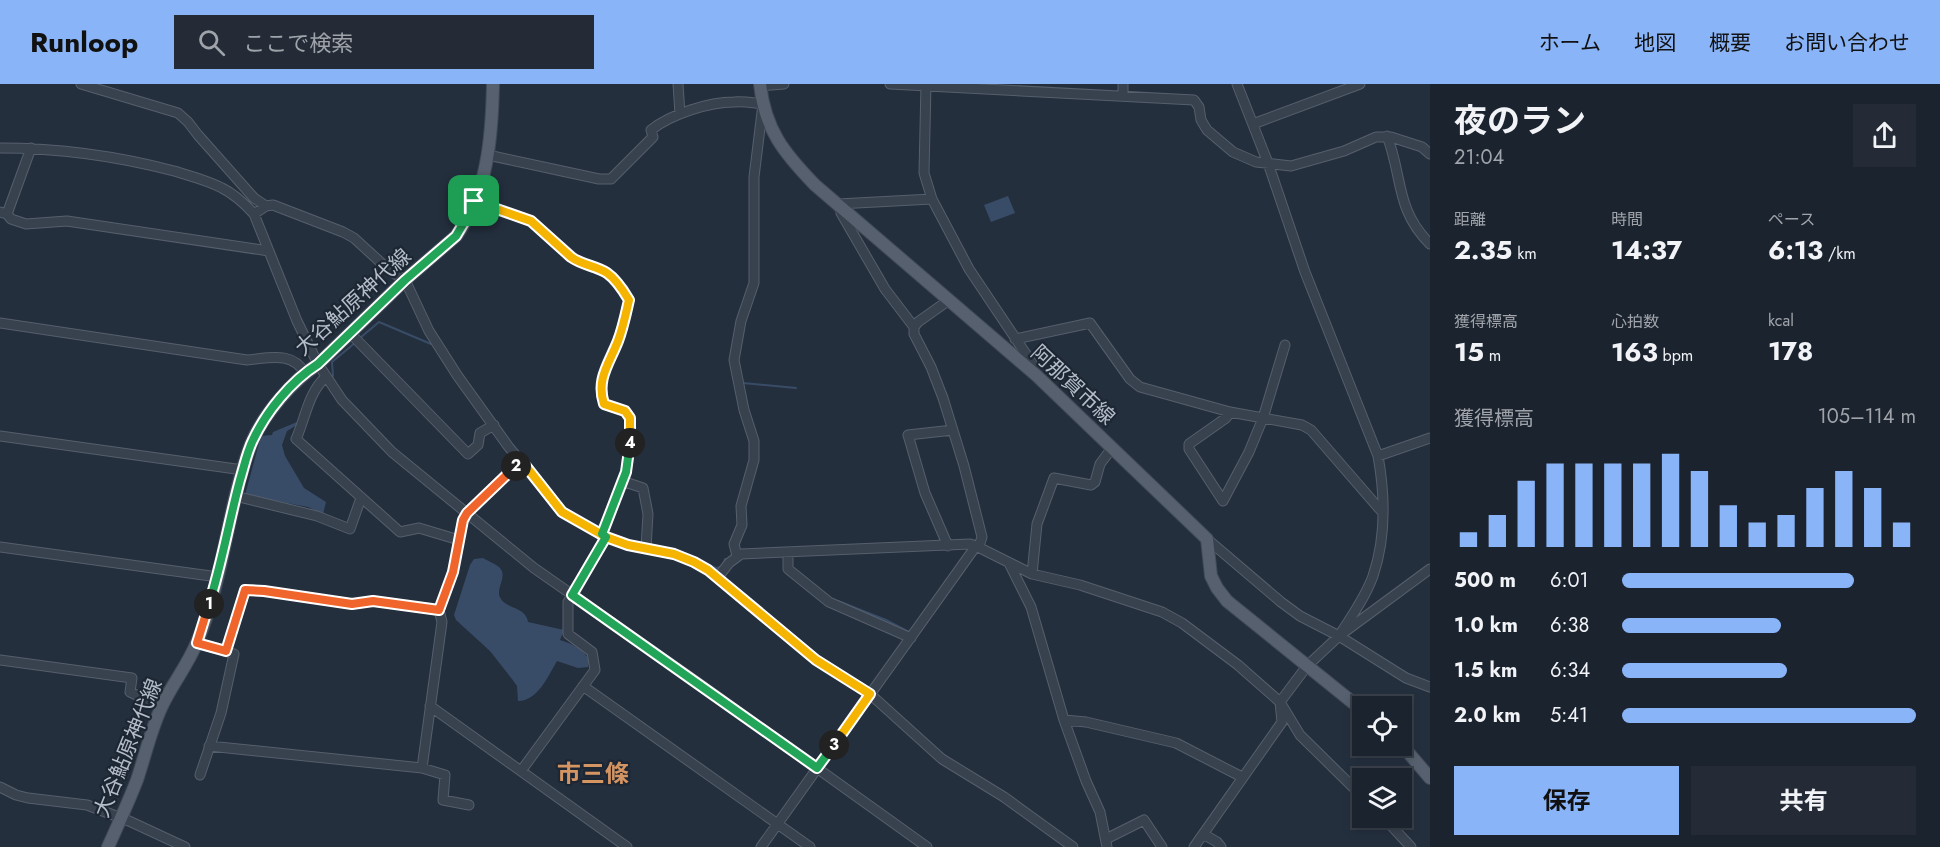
<!DOCTYPE html>
<html lang="ja">
<head>
<meta charset="utf-8">
<style>
  :root { --surface:#1b232e; --page:#242b36; --text:#f1f3f6; --muted:#a0a4aa; --line:#39404a; --accent:#8ab4f8 }
  body { margin:0; font-family:Jost,"Noto Sans JP",sans-serif; background:var(--page); color:var(--text); height:100vh; display:flex; flex-direction:column; font-size:22px; white-space:nowrap }
  * { box-sizing:border-box; margin:0 }
  p { font-size:20px; color:var(--muted) }
  .icon { flex:none; width:33px; height:33px; fill:none; stroke:currentColor; stroke-width:2; stroke-linecap:round; stroke-linejoin:round }
  .map { position:relative; flex:1; overflow:hidden }
  .drawer { display:flex; flex-direction:column; background:var(--surface); width:510px }
  .drawer>* { flex:none }
  .buttons { position:absolute; left:1352px; top:612px; display:grid; gap:12px }
  .buttons a { display:grid; place-items:center; width:60px; height:60px; border-radius:0px; background:var(--surface); box-shadow:0 3px 9px #0003,0 0 0 2px var(--line); font-size:30px }
  .pin { position:absolute; display:grid; place-items:center; width:51px; height:51px; color:#fff; margin:-26px; border-radius:12px; box-shadow:0 3px 9px #0006 }
  .km { position:absolute; width:30px; height:30px; margin:-15px; border-radius:50%; background:#222; color:#fff; font-size:16px; line-height:30px; text-align:center }
  .round { display:grid; place-items:center; flex:none; width:63px; height:63px; border-radius:0px; background:var(--page) }
  .headline { display:flex; align-items:center; justify-content:space-between; height:102px; padding:0 24px }
  h1 { font-size:33px; font-weight:700; line-height:45px }
  .metrics { display:grid; grid-template-columns:repeat(3,1fr); gap:9px; height:102px; padding:6px 24px }
  .metrics div { display:grid; align-content:center }
  .metrics b { font-size:26px; font-weight:700 }
  .metrics small { font-size:16px; font-weight:400 }
  .metrics p { font-size:16px }
  .chart { height:168px; padding:12px 24px }
  .chart p { display:flex; justify-content:space-between }
  .chart svg { width:100%; height:108px; margin-top:6px; stroke:var(--accent); stroke-width:6 }
  .action { display:flex; gap:12px; margin-top:auto; padding:12px 24px }
  .action a { flex:1; height:69px; border-radius:0px; background:var(--accent); color:#111; font-size:24px; font-weight:700; line-height:69px; text-align:center }
  .action a+a { background:var(--page); color:var(--text) }
  ul { padding:0 24px; list-style:none; font-size:20px }
  li { display:grid; grid-template-columns:96px 72px 1fr; align-items:center; height:45px }
  li i { height:15px; border-radius:8px; background:var(--accent) }
  header { display:flex; align-items:center; gap:36px; box-sizing:border-box; height:84px; padding:0 30px; background:var(--accent); color:#111 }
  header strong { font-size:28px }
  nav { display:flex; gap:33px; margin-inline-start:auto; font-size:21px }
  .search { width:420px; height:54px; background:var(--page); display:flex; align-items:center; gap:15px; box-sizing:border-box; padding:0 21px; border-radius:0px; color:var(--muted); font-size:22px }
  main { display:flex; flex:1; min-height:0 }
  .map>svg:first-child { display:block }
  .water { fill:#394c67 }
  .lines { fill:none; stroke-linecap:round; stroke-linejoin:round }
  .stream { stroke:#394c67; stroke-width:2 }
  .minor-casing { stroke:#565f6c; stroke-width:11 }
  .major-casing { stroke:#414a57; stroke-width:14 }
  .minor { stroke:#38414e; stroke-width:9 }
  .major { stroke:#56606e; stroke-width:12 }
  .split-1-casing { stroke:#fff; stroke-width:12 }
  .split-2-casing { stroke:#fff; stroke-width:12 }
  .split-3-casing { stroke:#fff; stroke-width:12 }
  .split-4-casing { stroke:#fff; stroke-width:12 }
  .split-5-casing { stroke:#fff; stroke-width:12 }
  .split-1 { stroke:#22a559; stroke-width:8 }
  .split-2 { stroke:#f0652b; stroke-width:8 }
  .split-3 { stroke:#f5b400; stroke-width:8 }
  .split-4 { stroke:#22a559; stroke-width:8 }
  .split-5 { stroke:#f5b400; stroke-width:8 }
  .labels { text-anchor:middle; dominant-baseline:central; stroke-width:4.5; stroke-linejoin:round; paint-order:stroke }
  .street-label { font-size:21px; fill:#b4bcc9; stroke:#1d2633 }
  .quarter-label { font-size:24px; font-weight:bold; fill:#d59563; stroke:#1d2633 }
</style>
</head>
<body>
<header>
<strong>Runloop</strong>
<div class="search"><svg class="icon" aria-label="search" viewBox="0 0 24 24"><circle cx="10" cy="10" r="6"/><path d="M15 15l6 6"/></svg>ここで検索</div>
<nav><a>ホーム</a><a>地図</a><a>概要</a><a>お問い合わせ</a></nav>
</header>
<main>
<div class="map">
<svg width="1430" height="763" viewBox="0 0 1430 763">
  <rect width="100%" height="100%" fill="#242f3e"/>
  <path class="water" d="M1008,112L1015,129L991,138L984,121Z
    M297,338V341L287,347L282,361L285,372L304,404L326,418L323,430L308,423L245,411L261,352L272,351L273,348Z
    M483,474C488,477 496,480 500,484C508,493 494,506 501,515C507,525 526,523 528,538L564,546L560,556C572,560 581,564 589,575L588,583L578,584L557,577C548,592 538,617 518,617L517,602L512,595L490,567L456,536L454,531L470,481L474,475Z"/>
  <g class="lines">
    <path class="stream" d="M360,254L379,238L431,260
      M333,292L332,278L356,258
      M743,299L796,304
      M582,434L601,445
      M705,479L716,484L722,483L725,475
      M838,517L886,536L909,548"/>
    <g class="minor-casing">
      <path id="minor" d="M81,0L178,29L188,38L198,51L254,114L266,122
        M678,0L680,30
        M890,0L1194,16L1199,23L1201,36L1207,46L1233,68L1256,78L1291,82L1344,67L1376,53H1391L1422,63L1430,70
        M926,0L924,89L932,115L969,185L1032,279L1036,291
        M1237,0L1268,79L1305,188L1378,372C1385,411 1386,454 1373,492C1365,514 1351,533 1339,552
        M760,2L784,0
        M1123,12V0
        M1253,40L1360,0
        M1387,52C1403,93 1395,125 1430,160
        M0,64C59,64 117,72 174,87C190,92 207,96 222,104C234,110 245,120 254,130L297,237L318,280L342,316L392,368L534,484L697,598L927,763
        M488,71L599,95H611L653,53L651,46C671,30 709,18 734,18C744,17 753,19 763,20L754,93V199L741,237L734,276L744,326L754,357V376L741,422L742,441L734,460L737,472
        M474,117L531,137L577,177L606,188L623,205L629,216C626,228 624,241 619,253C610,276 595,294 604,320L625,327L630,334V354L626,388L602,450
        M838,120L932,115
        M841,123V129L885,205L914,243
        M0,128L7,130L11,135L26,140L67,137L269,167
        M7,130L31,64
        M254,130L266,122L273,121L343,148L354,154L390,187L405,196L429,247L457,291L508,362L562,428L606,453L629,461L674,470L694,478L708,486L816,576L870,610L942,675L1004,713L1073,763
        M0,239L247,276C269,274 292,267 305,289
        M350,249L468,370L478,361L480,349L494,341
        M1015,255L1090,239L1130,295L1140,303L1230,328L1302,341L1311,346L1383,429
        M326,293C308,308 305,336 296,355L400,448L419,444L459,456L463,436L467,429L521,376
        M1230,328L1226,334L1189,360V365L1223,417L1249,368L1263,334L1285,261
        M0,352L243,386
        M1378,372L1430,354
        M622,397L643,404L648,430L646,464
        M235,412L317,432L350,445L361,414
        M1207,455L1281,518L1300,532L1339,552L1406,594L1430,603
        M948,462L925,409L908,351L953,346
        M0,463L218,493
        M788,469V485L829,518L911,554
        M1009,479L1031,523L1064,636L1086,697L1100,728L1107,763
        M1032,490L1037,440L1054,394L1091,401L1095,398L1100,380L1112,364
        M718,493L729,479L741,470L970,460L976,462L1032,490L1080,501L1162,528L1182,539L1238,581L1280,618L1300,651L1362,712
        M197,559L234,570L221,629L200,691
        M226,567L245,506L264,507L352,520L373,517L439,526
        M0,576L132,594L130,608L161,623
        M583,602L810,763
        M430,622L627,763
        M1064,636L1086,638L1176,659L1242,693
        M209,662L422,684L445,691L443,716L469,721
        M422,684L442,538L439,526L453,488L459,456
        M521,687L595,586L592,568L568,550V518L606,453
        M0,703L16,711L28,714L87,721L129,737L185,763
        M1384,734L1411,763
        M1203,750L1217,758L1221,763
        M1106,755L1144,736L1162,763
        M761,763L976,462L980,459L982,453L964,382L943,314L931,283L914,250V243L918,238L949,216
        M1194,763L1282,638L1280,618L1307,582L1339,552L1430,485"/>
    </g>
    <g class="major-casing">
      <path id="major" d="M760,0C765,46 784,69 815,101L1036,291L1207,455L1211,492L1217,504L1227,517L1362,626
        M1401,660L1430,694
        M108,763C118,741 128,719 137,696C145,672 151,645 162,622C172,600 188,581 197,558C224,495 227,424 251,360C262,332 293,296 318,280L405,196L456,152C488,109 492,51 493,0"/>
    </g>
    <use href="#minor" class="minor"/>
    <use href="#major" class="major"/>
  </g>
  <g class="lines">
    <g class="split-1-casing">
      <path id="split-1" d="M209,520C222,479 229,437 240,396C244,383 247,368 253,356C266,328 291,297 318,280L405,196L456,152L472,125L474,117"/>
    </g>
    <g class="split-2-casing">
      <path id="split-2" d="M209,520L197,559L226,567L245,506L264,507L352,520L373,517L439,526L453,488L463,436L467,429L516,382"/>
    </g>
    <g class="split-3-casing">
      <path id="split-3" d="M516,382L521,376L562,428L606,453L628,461L674,470L694,478L708,486L816,576L870,610L834,661"/>
    </g>
    <g class="split-4-casing">
      <path id="split-4" d="M630,359L626,388L602,450L606,453L572,511L817,684L834,661"/>
    </g>
    <g class="split-5-casing">
      <path id="split-5" d="M474,117L531,137L571,173C582,181 596,182 607,189C616,195 623,206 629,216C626,229 623,244 618,257C609,280 596,295 604,320L625,327L630,334V359"/>
    </g>
    <use href="#split-1" class="split-1"/>
    <use href="#split-2" class="split-2"/>
    <use href="#split-3" class="split-3"/>
    <use href="#split-4" class="split-4"/>
    <use href="#split-5" class="split-5"/>
  </g>
  <g class="labels">
    <g class="street-label">
      <text transform="translate(353 218) rotate(-42)">大谷鮎原神代線</text>
      <text transform="translate(1073 301) rotate(43)">阿那賀市線</text>
      <text transform="translate(128 664) rotate(-68)">大谷鮎原神代線</text>
    </g>
    <g class="quarter-label">
      <text x="593" y="689">市三條</text>
    </g>
  </g>
</svg>
<div class="buttons">
<a><svg class="icon" aria-label="locate" viewBox="0 0 24 24"><circle cx="12" cy="12" r="6"/><path d="M12 2v4M12 18v4M2 12h4M18 12h4"/></svg></a>
<a><svg class="icon" aria-label="layers" viewBox="0 0 24 24"><path d="M12 4l9 5-9 5-9-5zM3 14l9 5 9-5"/></svg></a>
</div>
<div class="pin" style="left:474px;top:117px;background:#1e9e55"><svg class="icon" aria-label="arrive" viewBox="0 0 24 24"><path d="M6 21V4h12l-3 4 3 4H6"/></svg></div>
<b class="km" style="left:209px;top:520px">1</b>
<b class="km" style="left:516px;top:382px">2</b>
<b class="km" style="left:834px;top:661px">3</b>
<b class="km" style="left:630px;top:359px">4</b>
</div>
<section class="drawer">
<div class="headline"><div><h1>夜のラン</h1><p>21:04</p></div><a class="round"><svg class="icon" aria-label="share" viewBox="0 0 24 24"><path d="M12 15V3M7 8l5-5 5 5M5 13v7h14v-7"/></svg></a></div>
<div class="metrics">
<div><p>距離</p><b>2.35<small> km</small></b></div>
<div><p>時間</p><b>14:37</b></div>
<div><p>ペース</p><b>6:13<small> /km</small></b></div>
</div>
<div class="metrics">
<div><p>獲得標高</p><b>15<small> m</small></b></div>
<div><p>心拍数</p><b>163<small> bpm</small></b></div>
<div><p>kcal</p><b>178</b></div>
</div>
<div class="chart"><p><span>獲得標高</span>105–114 m</p>
<svg viewBox="0 0 160 44" preserveAspectRatio="none"><path d="M5 44V38M15 44V31M25 44V17M35 44V10M45 44V10M55 44V10M65 44V10M75 44V6M85 44V13M95 44V27M105 44V34M115 44V31M125 44V20M135 44V13M145 44V20M155 44V34"/></svg>
</div>
<ul>
<li><b>500 m</b>6:01<i style="width:79%"></i></li>
<li><b>1.0 km</b>6:38<i style="width:54%"></i></li>
<li><b>1.5 km</b>6:34<i style="width:56%"></i></li>
<li><b>2.0 km</b>5:41<i style="width:100%"></i></li>
</ul>
<div class="action"><a>保存</a><a>共有</a></div>
</section>
</main>
</body>
</html>
